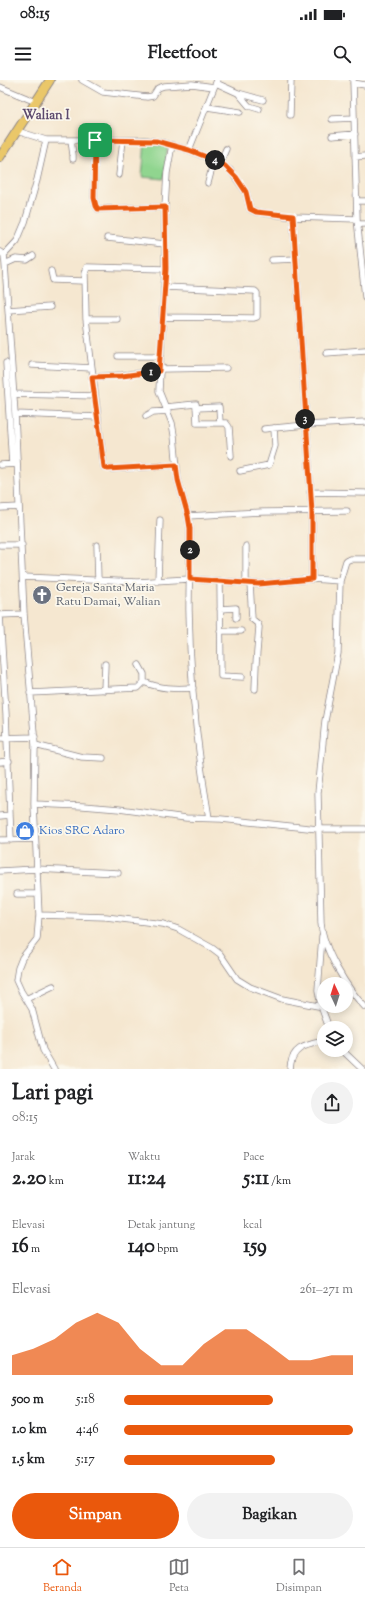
<!DOCTYPE html>
<html lang="id">
<head>
<meta charset="utf-8">
<style>
  :root { --surface:#fff; --page:#f2f2f2; --text:#202124; --muted:#757577; --line:#e0e0e0; --accent:#ea580c }
  body { margin:0; font-family:"Sorts Mill Goudy",serif; background:var(--page); color:var(--text); height:100vh; display:flex; flex-direction:column; font-size:15px; white-space:nowrap }
  * { box-sizing:border-box; margin:0 }
  p { font-size:13px; color:var(--muted) }
  .icon { flex:none; width:22px; height:22px; fill:none; stroke:currentColor; stroke-width:2; stroke-linecap:round; stroke-linejoin:round }
  .map { position:relative; height:989px; overflow:hidden }
  .side { display:flex; flex-direction:column; background:var(--surface); flex:1 }
  .side>* { flex:none }
  .needle { width:26px; rotate:356deg }
  .fabs { position:absolute; left:317px; top:897px; display:grid; gap:8px }
  .fabs a { display:grid; place-items:center; width:36px; height:36px; border-radius:50%; background:var(--surface); box-shadow:0 2px 10px #0003; font-size:20px }
  .pin { position:absolute; display:grid; place-items:center; width:34px; height:34px; color:#fff; margin:-17px; border-radius:8px; box-shadow:0 2px 6px #0006 }
  .km { position:absolute; width:20px; height:20px; margin:-10px; border-radius:50%; background:#222; color:#fff; font-size:11px; line-height:20px; text-align:center }
  .round { display:grid; place-items:center; flex:none; width:42px; height:42px; border-radius:21px; background:var(--page) }
  .overview { display:flex; align-items:center; justify-content:space-between; height:68px; padding:0 12px }
  h1 { font-size:22px; font-weight:700; line-height:30px }
  .stats { display:grid; grid-template-columns:repeat(3,1fr); gap:6px; height:68px; padding:4px 12px }
  .stats div { display:grid; align-content:center }
  .stats b { font-size:20px; font-weight:700 }
  .stats small { font-size:11px; font-weight:400 }
  .stats p { font-size:11px }
  .chart { height:112px; padding:8px 12px }
  .chart p { display:flex; justify-content:space-between }
  .chart svg { width:100%; height:72px; margin-top:4px; fill:var(--accent); opacity:.7 }
  .action { display:flex; gap:8px; margin-top:auto; padding:8px 12px }
  .action a { flex:1; height:46px; border-radius:24px; background:var(--accent); color:#fff; font-size:16px; font-weight:700; line-height:46px; text-align:center }
  .action a+a { background:var(--page); color:var(--text) }
  ul { padding:0 12px; list-style:none; font-size:13px }
  li { display:grid; grid-template-columns:64px 48px 1fr; align-items:center; height:30px }
  li i { height:10px; border-radius:5px; background:var(--accent) }
  .status { display:flex; justify-content:space-between; align-items:center; height:28px; padding:0 20px; background:var(--surface); direction:ltr }
  .status svg { height:11px; fill:currentColor }
  header { display:flex; justify-content:space-between; align-items:center; height:52px; padding:0 12px; background:var(--surface); font-size:18px; font-weight:700 }
  .menu { display:flex; justify-content:space-around; align-items:center; height:56px; border-top:1px solid var(--line); background:var(--surface); font-size:11px; color:var(--muted) }
  .menu a { display:grid; justify-items:center; gap:2px }
  .menu .active { color:var(--accent) }
  .map>svg:first-child { display:block }
  .green { fill:#90d58f; stroke:#597c65 }
  .lines { fill:none; stroke-linecap:round; stroke-linejoin:round }
  .minor-casing { stroke:#8c8486; stroke-width:7 }
  .highway-casing { stroke:#8c8486; stroke-width:10 }
  .minor { stroke:#fff; stroke-width:5.5 }
  .highway { stroke:#eac769; stroke-width:8 }
  .route-casing { stroke:#fff; stroke-width:8 }
  .route { stroke:#ea580c; stroke-width:5 }
  .labels { text-anchor:middle; dominant-baseline:central; stroke-width:3.5; stroke-linejoin:round; paint-order:stroke }
  .worship-label { font-size:12px; fill:#5b616d; stroke:#fbf7ec; text-anchor:start }
  .shop-label { font-size:12px; fill:#366cbe; stroke:#fbf7ec; text-anchor:start }
  .neighbourhood-label { font-size:13px; font-weight:bold; fill:#5c496d; stroke:#fbf7ec }
</style>
</head>
<body>
<div class="status"><b>08:15</b><svg viewBox="0 0 49 12"><path d="M0 12V9h3v3zM5 12V6h3v6zM10 12V3h3v9zM15 12V0h3v12zM26 1h20v11H26zM47 4h2v5h-2z"/></svg></div>
<header><svg class="icon" aria-label="menu" viewBox="0 0 24 24"><path d="M4 6h16M4 12h16M4 18h16"/></svg>Fleetfoot<svg class="icon" aria-label="search" viewBox="0 0 24 24"><circle cx="10" cy="10" r="6"/><path d="M15 15l6 6"/></svg></header>
<div class="map">
<svg width="365" height="989" viewBox="0 0 365 989">
  <rect width="100%" height="100%" fill="#fbf7ec"/>
  <filter id="ink" filterUnits="userSpaceOnUse"><feTurbulence type="fractalNoise" baseFrequency=".025" numOctaves="2"/><feDisplacementMap in="SourceGraphic" scale="8" xChannelSelector="R" yChannelSelector="G"/><feConvolveMatrix kernelMatrix="1 2 1 2 8 2 1 2 1" color-interpolation-filters="sRGB"/></filter>
  <filter id="wash" filterUnits="userSpaceOnUse"><feTurbulence type="fractalNoise" baseFrequency=".012" numOctaves="4" result="noise"/><feDisplacementMap in="SourceGraphic" scale="16" xChannelSelector="R" yChannelSelector="G"/><feGaussianBlur stdDeviation="0.9" result="paint"/><feColorMatrix in="noise" values="0 0 0 0 0 0 0 0 0 0 0 0 0 0 0 0 0 1.4 0 .05"/><feComposite in="paint" operator="in"/></filter>
  <g filter="url(#wash)">
    <rect width="100%" height="100%" fill="#f5e7d0"/>
    <path class="green" d="M145,61L168,64L164,99L142,97Z"/>
  </g>
  <g filter="url(#ink)">
    <g class="lines">
      <g class="minor-casing">
        <path id="minor" d="M82,0L103,12L147,17L153,16L158,8L164,6L192,4L214,7
          M353,0L357,139L365,217
          M216,3L238,13L249,26L259,29
          M353,3L365,5
          M0,7L36,22
          M238,13L263,20
          M207,27L240,32
          M290,35L291,0
          M332,39L354,38
          M17,51L46,60H147L164,63L189,70L220,83L230,90L246,112L250,129L256,132L293,137L312,432V499
          M332,56L355,54
          M71,60L73,75V79
          M95,60L94,118L96,126L98,129L165,127
          M172,65L167,93L165,127V189L159,311L172,343L174,355L178,400L188,436L190,448C190,475 189,503 189,530C190,600 197,669 209,738
          M189,70L217,0
          M355,77L365,76
          M220,83L226,69
          M119,95L123,60
          M208,103L214,80
          M357,121H365
          M293,137L357,139
          M358,144H365
          M107,158L165,164
          M0,172L4,175L5,184L15,334L24,534L35,665L34,724L39,835L37,859L22,878L18,888L16,900L21,911L32,929L43,970L54,989
          M4,175L17,161L25,142L37,100L46,60
          M272,180L296,179
          M5,184L16,179L27,180L33,176
          M165,189L87,187L85,194L86,239L104,387L111,389L176,385
          M51,191L53,200L85,201
          M8,230L50,227
          M163,237L254,238L257,237V213L255,211L164,207
          M86,239H117
          M326,273L365,270
          M118,276H161
          M6,283L12,384
          M32,285L92,288
          M160,289L226,288
          M92,297L122,295L159,291
          M14,314L95,316
          M166,327L196,324L197,343H226L229,347L231,376
          M196,328L219,327L220,343
          M15,334L98,337
          M146,336L153,332L168,331
          M264,349L306,345L365,342
          M0,385L15,384
          M240,391L269,385L275,366L274,348
          M310,412L365,413
          M0,428L19,427
          M188,436L262,432L347,431
          M0,465H22
          M97,465L98,500
          M246,466V503
          M23,497L137,502L190,499L259,504L312,499L340,501L346,481L350,479H365
          M158,501L160,440
          M220,501L221,596L242,597
          M340,501L338,573L325,641L318,713L321,843C323,869 347,909 365,927
          M250,503L252,539L258,544L259,547L256,584L255,609
          M220,529L236,528V538
          M0,535L6,634L11,760
          M0,535L24,534
          M220,551H241
          M144,602C160,609 176,609 193,608
          M104,610L105,584
          M30,613L138,608L144,602V594L139,585
          M0,658L35,657
          M35,665L82,677L103,678
          M0,682L9,681
          M34,724L83,726L119,729L186,738L221,739L318,749H365
          M0,736L10,735
          M0,760L35,759
          M0,791L36,789L118,793
          M17,814H37
          M39,835L106,837L163,844L178,849L212,868L220,874L237,899L250,907L282,919L318,926H321L318,910L322,856
          M26,919L53,906
          M321,926L329,948
          M342,970L362,989
          M290,989C291,967 306,965 324,961"/>
      </g>
      <g class="highway-casing">
        <path id="highway" d="M0,77L50,0"/>
      </g>
      <use href="#minor" class="minor"/>
      <use href="#highway" class="highway"/>
    </g>
  </g>
  <g class="lines" filter="url(#ink)">
    <g class="route-casing">
      <path id="route" d="M95,60L156,61L189,70L214,80L225,86L236,97L246,112L250,129L256,132L293,136L312,432V499L259,504L190,499V448L188,436L178,400L176,385L108,389L104,387L92,297L122,296L159,291L166,189L165,127L98,129L96,126L94,118Z"/>
    </g>
    <use href="#route" class="route"/>
  </g>
  <defs>
    <g id="church-disc" transform="scale(1)"><circle r="9.5" fill="#6b7280" stroke="#fbf7ec"/><path d="M-1.2-6h2.4v3.5h3.3v2.4h-3.3V6h-2.4V-.1h-3.3v-2.4h3.3Z" fill="#fff"/></g>
    <g id="shop-disc" transform="scale(1)"><circle r="9.5" fill="#3f7fe0" stroke="#fbf7ec"/><path d="M-5-2.5h2.3a2.7 3.5 0 0 1 5.4 0H5L5.5 6h-11ZM-1.5-2.5h3a1.5 2.3 0 0 0-3 0Z" fill="#fff"/></g>
  </defs>
  <g fill-rule="evenodd">
    <use href="#church-disc" x="42" y="515"/>
    <use href="#shop-disc" x="25" y="751"/>
  </g>
  <g class="labels">
    <g class="worship-label">
      <text x="56" y="508">Gereja Santa Maria<tspan x="56" dy="14">Ratu Damai, Walian</tspan></text>
    </g>
    <g class="shop-label">
      <text x="39" y="751">Kios SRC Adaro</text>
    </g>
    <g class="neighbourhood-label">
      <text x="46" y="36">Walian I</text>
    </g>
  </g>
</svg>
<div class="fabs">
<a><svg class="needle" viewBox="-14 -14 28 28"><path d="M0-13l5 13h-10z" fill="#e53935"/><path d="M0 13l5-13h-10z" fill="#757577"/></svg></a>
<a><svg class="icon" aria-label="layers" viewBox="0 0 24 24"><path d="M12 4l9 5-9 5-9-5zM3 14l9 5 9-5"/></svg></a>
</div>
<div class="pin" style="left:95px;top:60px;background:#1e9e55"><svg class="icon" aria-label="arrive" viewBox="0 0 24 24"><path d="M6 21V4h12l-3 4 3 4H6"/></svg></div>
<b class="km" style="left:151px;top:292px">1</b>
<b class="km" style="left:190px;top:470px">2</b>
<b class="km" style="left:305px;top:339px">3</b>
<b class="km" style="left:215px;top:80px">4</b>
</div>
<section class="side">
<div class="overview"><div><h1>Lari pagi</h1><p>08:15</p></div><a class="round"><svg class="icon" aria-label="share" viewBox="0 0 24 24"><path d="M12 15V3M7 8l5-5 5 5M5 13v7h14v-7"/></svg></a></div>
<div class="stats">
<div><p>Jarak</p><b>2.20<small> km</small></b></div>
<div><p>Waktu</p><b>11:24</b></div>
<div><p>Pace</p><b>5:11<small> /km</small></b></div>
</div>
<div class="stats">
<div><p>Elevasi</p><b>16<small> m</small></b></div>
<div><p>Detak jantung</p><b>140<small> bpm</small></b></div>
<div><p>kcal</p><b>159</b></div>
</div>
<div class="chart"><p><span>Elevasi</span>261–271 m</p>
<svg viewBox="0 0 160 44" preserveAspectRatio="none"><path d="M0 44V32L10 28L20 22L30 12L40 6L50 12L60 28L70 38L80 38L90 25L100 16L110 16L120 25L130 35L140 35L150 32L160 32V44z"/></svg>
</div>
<ul>
<li><b>500 m</b>5:18<i style="width:65%"></i></li>
<li><b>1.0 km</b>4:46<i style="width:100%"></i></li>
<li><b>1.5 km</b>5:17<i style="width:66%"></i></li>
</ul>
<div class="action"><a>Simpan</a><a>Bagikan</a></div>
</section>
<nav class="menu">
<a class="active"><svg class="icon" aria-label="home" viewBox="0 0 24 24"><path d="M3 11l9-7 9 7M6 9v11h12V9"/></svg>Beranda</a>
<a><svg class="icon" aria-label="map" viewBox="0 0 24 24"><path d="M3 6l6-2 6 2 6-2v14l-6 2-6-2-6 2zM9 4v14M15 6v14"/></svg>Peta</a>
<a><svg class="icon" aria-label="saved" viewBox="0 0 24 24"><path d="M7 4h10v16l-5-4-5 4z"/></svg>Disimpan</a>
</nav>
</body>
</html>
